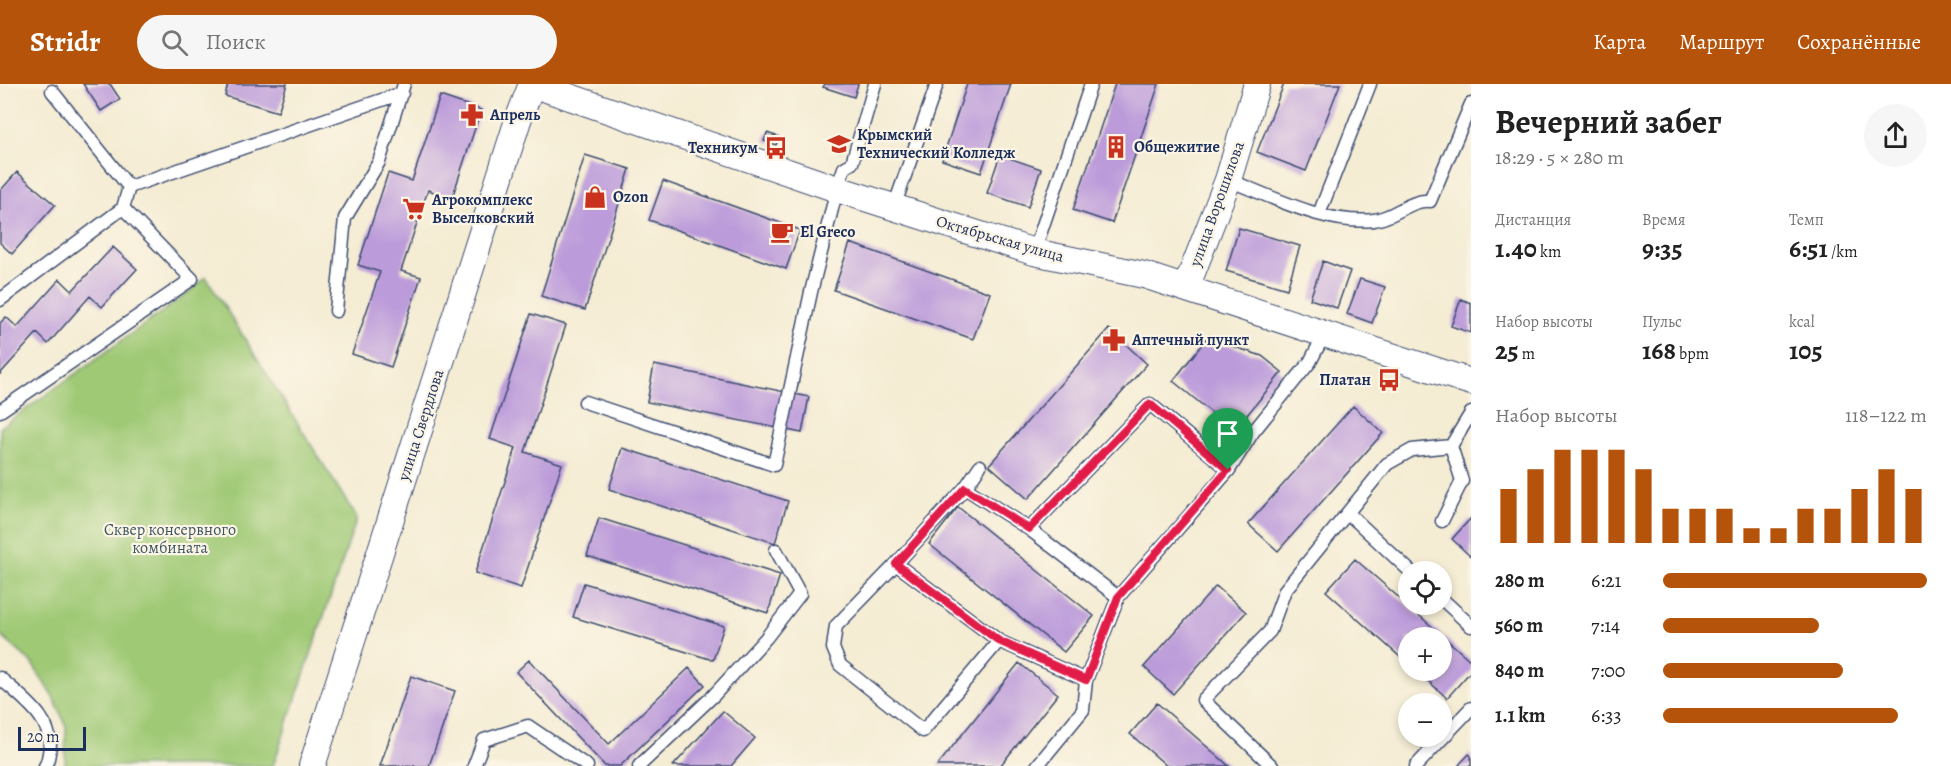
<!DOCTYPE html>
<html lang="ru">
<head>
<meta charset="utf-8">
<style>
  :root { --surface:#fff; --page:#f6f6f6; --text:#222; --muted:#767676; --accent:#b45309 }
  body { margin:0; font-family:Alegreya,serif; background:var(--page); color:var(--text); height:100vh; display:flex; flex-direction:column; font-size:22px; white-space:nowrap }
  * { box-sizing:border-box; margin:0 }
  p { font-size:20px; color:var(--muted) }
  .icon { flex:none; width:33px; height:33px; fill:none; stroke:currentColor; stroke-width:2; stroke-linecap:round; stroke-linejoin:round }
  .map { position:relative; flex:1; overflow:hidden }
  .drawer { display:flex; flex-direction:column; background:var(--surface); width:480px }
  .drawer>* { flex:none }
  .buttons { position:absolute; left:1398px; top:477px; display:grid; gap:12px }
  .buttons a { display:grid; place-items:center; width:54px; height:54px; border-radius:50%; background:var(--surface); box-shadow:0 3px 9px #0003; font-size:30px }
  .scale { position:absolute; left:18px; bottom:15px; width:68px; box-sizing:border-box; padding-left:6px; border:3px solid #1b2f5e; border-top:0; font-size:16px; line-height:21px; white-space:nowrap; color:#1b2f5e; -webkit-text-stroke:4px #fcf5e5; paint-order:stroke }
  .pin { position:absolute; display:grid; place-items:center; width:51px; height:51px; color:#fff; margin:-62px -26px; border-radius:50% 50% 50% 0; rotate:-45deg; box-shadow:0 0 6px #0007 }
  .pin .icon { rotate:45deg }
  .round { display:grid; place-items:center; flex:none; width:63px; height:63px; border-radius:32px; background:var(--page) }
  .headline { display:flex; align-items:center; justify-content:space-between; height:102px; padding:0 24px }
  h1 { font-size:33px; font-weight:700; line-height:45px }
  .stats { display:grid; grid-template-columns:repeat(3,1fr); gap:9px; height:102px; padding:6px 24px }
  .stats div { display:grid; align-content:center }
  .stats b { font-size:26px; font-weight:700 }
  .stats small { font-size:16px; font-weight:400 }
  .stats p { font-size:16px }
  .chart { height:168px; padding:12px 24px }
  .chart p { display:flex; justify-content:space-between }
  .chart svg { width:100%; height:108px; margin-top:6px; stroke:var(--accent); stroke-width:6 }
  ul { padding:0 24px; list-style:none; font-size:20px }
  li { display:grid; grid-template-columns:96px 72px 1fr; align-items:center; height:45px }
  li i { height:15px; border-radius:8px; background:var(--accent) }
  header { display:flex; align-items:center; gap:36px; box-sizing:border-box; height:84px; padding:0 30px; background:var(--accent); color:#fff }
  header strong { font-size:28px }
  nav { display:flex; gap:33px; margin-inline-start:auto; font-size:21px }
  .search { width:420px; height:54px; background:var(--page); display:flex; align-items:center; gap:15px; box-sizing:border-box; padding:0 21px; border-radius:33px; color:var(--muted); font-size:22px }
  main { display:flex; flex:1; min-height:0 }
  .map>svg:first-child { display:block }
  .green { fill:#9fc975; stroke:#5d7c6a; stroke-width:1.5 }
  .building { fill:#bc9bda }
  .lines { fill:none; stroke-linecap:round; stroke-linejoin:round }
  .service-casing { stroke:#3c4b70; stroke-width:15 }
  .minor-casing { stroke:#3c4b70; stroke-width:28 }
  .service { stroke:#fff; stroke-width:12 }
  .minor { stroke:#fff; stroke-width:26 }
  .route-casing { stroke:#fff; stroke-width:12 }
  .route { stroke:#e11d48; stroke-width:8 }
  .labels { text-anchor:middle; dominant-baseline:central; stroke-width:4.5; stroke-linejoin:round; paint-order:stroke }
  .poi-label { font-size:16px; font-weight:bold; fill:#1b2f5e; stroke:#fcf5e5; text-anchor:start }
  .street-label { font-size:16px; fill:#1b2f5e; stroke:#fcf5e5 }
  .park-label { font-size:16px; fill:#3c5664; stroke:#fcf5e5 }
</style>
</head>
<body>
<header>
<strong>Stridr</strong>
<div class="search"><svg class="icon" aria-label="search" viewBox="0 0 24 24"><circle cx="10" cy="10" r="6"/><path d="M15 15l6 6"/></svg>Поиск</div>
<nav><a>Карта</a><a>Маршрут</a><a>Сохранённые</a></nav>
</header>
<main>
<div class="map">
<svg width="1471" height="682" viewBox="0 0 1471 682">
  <rect width="100%" height="100%" fill="#fcf5e5"/>
  <filter id="ink" filterUnits="userSpaceOnUse"><feTurbulence type="fractalNoise" baseFrequency=".0167" numOctaves="2"/><feDisplacementMap in="SourceGraphic" scale="12" xChannelSelector="R" yChannelSelector="G"/><feConvolveMatrix kernelMatrix="1 2 1 2 8 2 1 2 1" color-interpolation-filters="sRGB"/></filter>
  <filter id="wash" filterUnits="userSpaceOnUse"><feTurbulence type="fractalNoise" baseFrequency=".008" numOctaves="4" result="noise"/><feDisplacementMap in="SourceGraphic" scale="24" xChannelSelector="R" yChannelSelector="G"/><feGaussianBlur stdDeviation="1.35" result="paint"/><feColorMatrix in="noise" values="0 0 0 0 0 0 0 0 0 0 0 0 0 0 0 0 0 1.4 0 .05"/><feComposite in="paint" operator="in"/></filter>
  <g filter="url(#wash)">
    <rect width="100%" height="100%" fill="#f4ecd3"/>
    <path class="green" d="M206,193L357,434L273,682H65L66,641L52,611L31,578L0,551V344L188,209Z"/>
    <g id="blocks">
      <path class="building" d="M83,0H110L120,15L101,27Z
        M228,0H287L278,28L225,12Z
        M825,0H858L854,13L823,3Z
        M967,0H1011L981,89L942,76Z
        M1115,0H1159L1112,139L1073,126Z
        M1284,0H1340L1306,87L1257,68Z
        M440,12L481,26L452,114L428,106L401,187L421,193L391,283L352,270L380,188L358,181L388,89L412,97Z
        M767,49L779,53L776,61L764,57Z
        M585,71L630,85L585,226L541,212Z
        M1000,71L1041,85L1028,123L987,109Z
        M17,88L55,121L12,170L0,159V107Z
        M663,97L800,146L786,185L649,136Z
        M1239,144L1300,162L1287,205L1226,187Z
        M850,159L990,209L973,255L834,206Z
        M113,163L137,185L102,223L90,212L48,260L37,249L0,290V239L6,233L17,243L60,195L72,207Z
        M1323,177L1350,187L1337,224L1310,215Z
        M1360,195L1385,203L1372,239L1347,230Z
        M1461,215L1471,219V249L1451,242Z
        M531,230L566,241L525,368L562,380L521,504L475,489L516,364L490,355Z
        M1109,245L1147,280L1028,415L989,381Z
        M1207,254L1262,272L1282,288L1234,347L1173,297Z
        M654,281L809,313L802,349L647,318Z
        M1353,322L1383,349L1278,467L1248,440Z
        M622,364L788,417L775,459L609,405Z
        M958,423L1094,532L1064,568L929,460Z
        M599,434L780,491L768,529L587,472Z
        M1471,434V473L1452,455Z
        M1355,475L1471,577V587L1447,614L1416,586H1442V554H1408V580L1326,507Z
        M584,499L724,542L713,576L573,533Z
        M1216,502L1246,528L1173,610L1144,583Z
        M529,576L609,660L689,584L705,601L620,682H605L516,588Z
        M1019,579L1058,610L1000,682H937Z
        M411,592L455,607L429,682H380Z
        M1157,619L1229,682H1167L1130,650Z
        M723,627L755,654L731,682H673Z
        M1469,670L1471,672V682H1458Z"/>
    </g>
  </g>
  <g filter="url(#ink)">
    <use href="#blocks" fill-opacity="0" stroke="#3c4b70" stroke-width="1.5"/>
    <g class="lines">
      <g class="service-casing">
        <path id="service" d="M52,7L129,103
          M1228,96C1274,113 1324,141 1374,136C1394,134 1410,115 1430,117L1471,20
          M129,103L402,9
          M894,123L937,0
          M1319,130L1370,0
          M1034,168L1091,0
          M0,216L123,124L129,103
          M336,227L345,134L379,78L404,0
          M585,318L774,381L811,208L837,105L844,84L852,79L875,0
          M0,327L192,195L123,124
          M965,404L1029,445
          M1349,430L1411,488
          M1442,437L1462,397L1451,362
          M896,480L965,404L980,382
          M1118,513L1029,445L1150,320L1229,386
          M1442,515L1471,542
          M999,557L923,647L840,581L833,564L836,542L896,480L999,557L1086,596
          M0,594C22,614 56,636 49,669C48,674 48,678 45,682
          M474,682L484,656L528,642L587,682
          M639,682L714,611L766,554L800,510L776,466
          M1037,682L1083,626L1086,596L1118,513L1229,386L1253,348L1310,278L1324,251
          M1272,682L1203,616L1270,547L1285,506L1387,380L1412,366L1451,362L1471,329
          M1416,682L1471,624"/>
      </g>
      <g class="minor-casing">
        <path id="minor" d="M532,0L837,105L1034,168L1144,191L1471,298
          M1186,204L1228,96L1257,0
          M312,682L518,36L532,0"/>
      </g>
      <use href="#service" class="service"/>
      <use href="#minor" class="minor"/>
    </g>
  </g>
  <g class="lines" filter="url(#ink)">
    <g class="route-casing">
      <path id="route" d="M1150,320L1228,386L1118,513L1086,596L999,557L896,480L965,404L1029,445Z"/>
    </g>
    <use href="#route" class="route"/>
  </g>
  <defs>
    <g id="pharmacy-bare" transform="scale(1.8)"><path d="M-2-6h4v4h4v4h-4v4h-4v-4h-4v-4h4Z" fill="#c8321e" stroke="#fcf5e5" stroke-width="2.5" paint-order="stroke"/></g>
    <g id="university-bare" transform="scale(1.8)"><path d="M0-5L7-2L0 1L-7-2ZM-4 1L0 2.5L4 1V4Q0 6-4 4Z" fill="#c8321e" stroke="#fcf5e5" stroke-width="2.5" paint-order="stroke"/></g>
    <g id="building-bare" transform="scale(1.8)"><path d="M-4-6H4V6H1V3H-1V6H-4ZM-2.5-4.3h1.7v1.8h-1.7ZM.8-4.3h1.7v1.8H.8ZM-2.5-1h1.7V.8h-1.7ZM.8-1h1.7V.8H.8Z" fill="#c8321e" stroke="#fcf5e5" stroke-width="2.5" paint-order="stroke"/></g>
    <g id="bus-bare" transform="scale(1.8)"><path d="M-5-6H5V4H4V6H2V4H-2V6H-4V4H-5ZM-3.5-4V0h7V-4ZM-3.5 1.2v1.5H-2V1.2ZM2 1.2v1.5H3.5V1.2Z" fill="#c8321e" stroke="#fcf5e5" stroke-width="2.5" paint-order="stroke"/></g>
    <g id="shop-bare" transform="scale(1.8)"><path d="M-5-2.5h2.3a2.7 3.5 0 0 1 5.4 0H5L5.5 6h-11ZM-1.5-2.5h3a1.5 2.3 0 0 0-3 0Z" fill="#c8321e" stroke="#fcf5e5" stroke-width="2.5" paint-order="stroke"/></g>
    <g id="supermarket-bare" transform="scale(1.8)"><path d="M-6-5.5h2.5l.6 2H6L4.5 2H-2.5L-4.4-4H-6ZM-1.5 3.2a1.3 1.3 0 1 0 .1 0ZM3 3.2a1.3 1.3 0 1 0 .1 0Z" fill="#c8321e" stroke="#fcf5e5" stroke-width="2.5" paint-order="stroke"/></g>
    <g id="cafe-bare" transform="scale(1.8)"><path d="M-5.5-4.5H6V0H3Q3 3.5 0 3.5H-2.5Q-5.5 3.5-5.5 0ZM3-3.2v2h1.7v-2ZM-6 4.5H4V6H-6Z" fill="#c8321e" stroke="#fcf5e5" stroke-width="2.5" paint-order="stroke"/></g>
  </defs>
  <g fill-rule="evenodd">
    <use href="#pharmacy-bare" x="472" y="31"/>
    <use href="#university-bare" x="839" y="60"/>
    <use href="#building-bare" x="1116" y="63"/>
    <use href="#bus-bare" x="776" y="64"/>
    <use href="#shop-bare" x="595" y="113"/>
    <use href="#supermarket-bare" x="414" y="125"/>
    <use href="#cafe-bare" x="782" y="148"/>
    <use href="#pharmacy-bare" x="1114" y="256"/>
    <use href="#bus-bare" x="1389" y="296"/>
  </g>
  <g class="labels">
    <g class="poi-label">
      <text x="490" y="31">Апрель</text>
      <text x="857" y="51">Крымский<tspan x="857" dy="18">Технический Колледж</tspan></text>
      <text x="1134" y="63">Общежитие</text>
      <text x="758" y="64" text-anchor="end">Техникум</text>
      <text x="613" y="113">Ozon</text>
      <text x="432" y="116">Агрокомплекс<tspan x="432" dy="18">Выселковский</tspan></text>
      <text x="800" y="148">El Greco</text>
      <text x="1132" y="256">Аптечный пункт</text>
      <text x="1371" y="296" text-anchor="end">Платан</text>
    </g>
    <g class="street-label">
      <text transform="translate(1217 120) rotate(-70)">улица Ворошилова</text>
      <text transform="translate(1000 155) rotate(16)">Октябрьская улица</text>
      <text transform="translate(421 341) rotate(-72)">улица Свердлова</text>
    </g>
    <g class="park-label">
      <text x="170" y="446">Сквер консервного<tspan x="170" dy="18">комбината</tspan></text>
    </g>
  </g>
</svg>
<div class="buttons">
<a><svg class="icon" aria-label="locate" viewBox="0 0 24 24"><circle cx="12" cy="12" r="6"/><path d="M12 2v4M12 18v4M2 12h4M18 12h4"/></svg></a>
<a>+</a>
<a>−</a>
</div>
<div class="scale">20 m</div>
<div class="pin" style="left:1228px;top:386px;background:#1e9e55"><svg class="icon" aria-label="arrive" viewBox="0 0 24 24"><path d="M6 21V4h12l-3 4 3 4H6"/></svg></div>
</div>
<section class="drawer">
<div class="headline"><div><h1>Вечерний забег</h1><p>18:29 · 5 × 280 m</p></div><a class="round"><svg class="icon" aria-label="share" viewBox="0 0 24 24"><path d="M12 15V3M7 8l5-5 5 5M5 13v7h14v-7"/></svg></a></div>
<div class="stats">
<div><p>Дистанция</p><b>1.40<small> km</small></b></div>
<div><p>Время</p><b>9:35</b></div>
<div><p>Темп</p><b>6:51<small> /km</small></b></div>
</div>
<div class="stats">
<div><p>Набор высоты</p><b>25<small> m</small></b></div>
<div><p>Пульс</p><b>168<small> bpm</small></b></div>
<div><p>kcal</p><b>105</b></div>
</div>
<div class="chart"><p><span>Набор высоты</span>118–122 m</p>
<svg viewBox="0 0 160 44" preserveAspectRatio="none"><path d="M5 44V22M15 44V14M25 44V6M35 44V6M45 44V6M55 44V14M65 44V30M75 44V30M85 44V30M95 44V38M105 44V38M115 44V30M125 44V30M135 44V22M145 44V14M155 44V22"/></svg>
</div>
<ul>
<li><b>280 m</b>6:21<i style="width:100%"></i></li>
<li><b>560 m</b>7:14<i style="width:59%"></i></li>
<li><b>840 m</b>7:00<i style="width:68%"></i></li>
<li><b>1.1 km</b>6:33<i style="width:89%"></i></li>
</ul>
</section>
</main>
</body>
</html>
